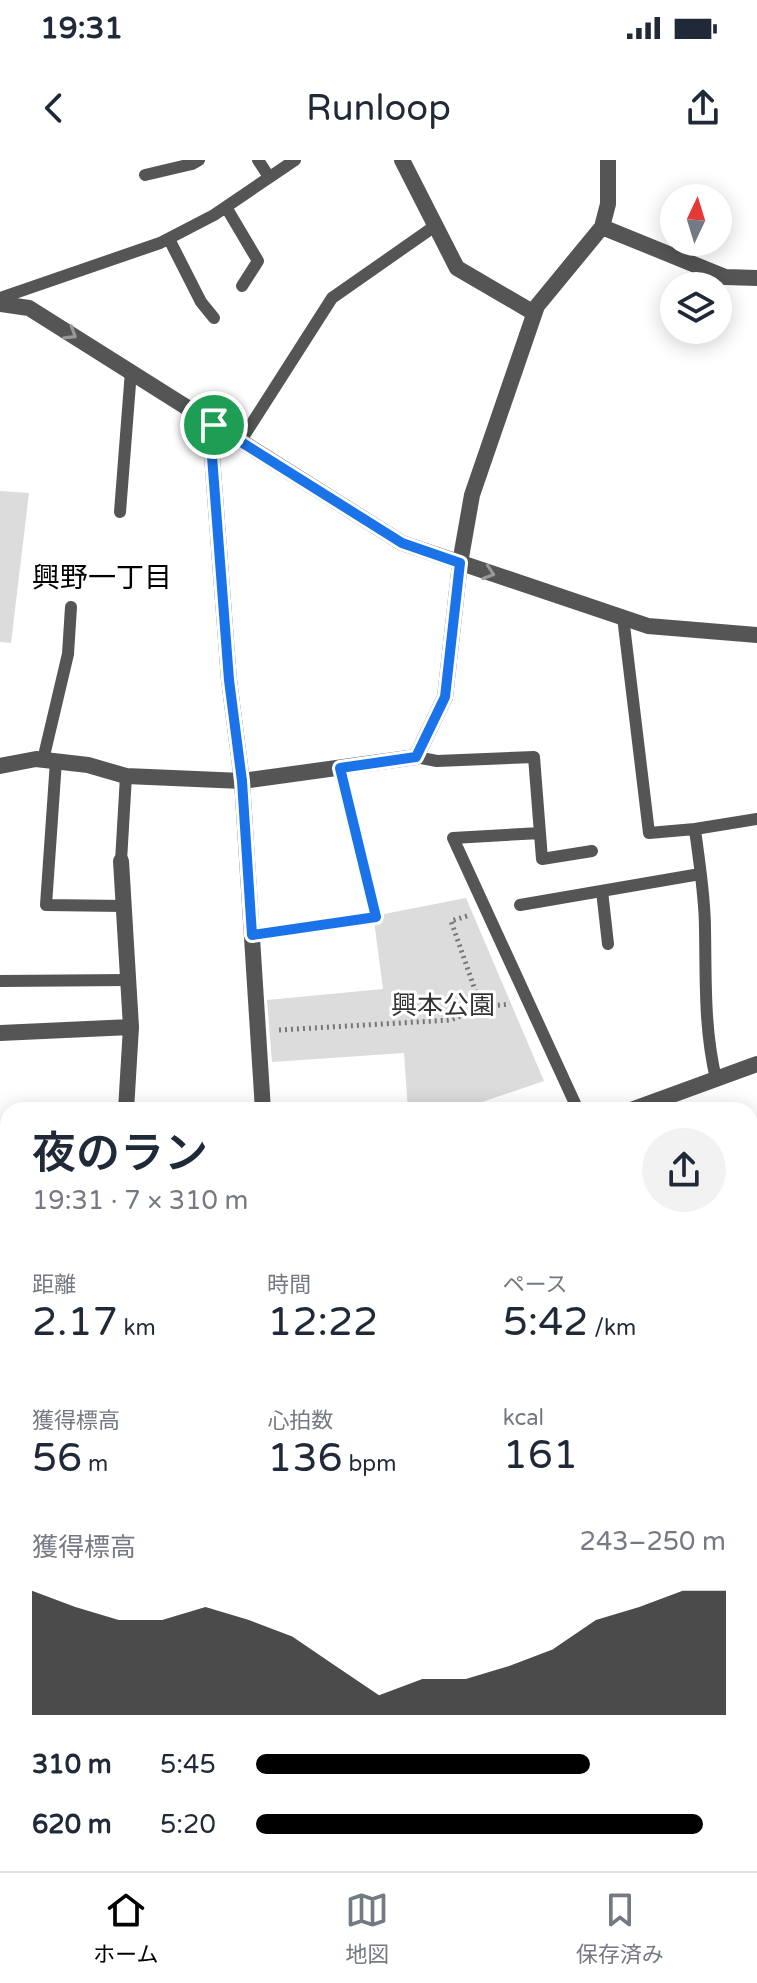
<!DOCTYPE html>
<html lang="ja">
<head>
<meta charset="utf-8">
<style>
  :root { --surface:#fff; --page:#f2f2f3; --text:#1f2937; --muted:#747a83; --line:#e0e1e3; --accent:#000 }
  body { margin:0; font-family:"Varela Round","Noto Sans JP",sans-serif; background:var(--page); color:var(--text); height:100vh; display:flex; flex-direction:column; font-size:30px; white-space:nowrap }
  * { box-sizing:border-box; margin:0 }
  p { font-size:26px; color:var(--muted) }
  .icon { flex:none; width:44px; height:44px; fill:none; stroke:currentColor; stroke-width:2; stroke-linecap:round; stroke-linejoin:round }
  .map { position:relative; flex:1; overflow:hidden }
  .drawer { position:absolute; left:0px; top:942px; width:758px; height:770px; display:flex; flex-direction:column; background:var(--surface); border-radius:24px 24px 0 0; box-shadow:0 4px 20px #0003 }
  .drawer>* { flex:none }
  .needle { width:52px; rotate:4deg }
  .tools { position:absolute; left:660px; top:24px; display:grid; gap:16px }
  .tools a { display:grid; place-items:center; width:72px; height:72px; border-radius:50%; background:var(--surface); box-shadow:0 4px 20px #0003; font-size:40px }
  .pin { position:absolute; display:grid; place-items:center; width:68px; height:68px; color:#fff; margin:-34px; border:4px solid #fff; border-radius:50%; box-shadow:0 2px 8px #0007 }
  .round { display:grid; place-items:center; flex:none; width:84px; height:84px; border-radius:42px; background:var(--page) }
  .summary { display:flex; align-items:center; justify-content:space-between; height:136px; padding:0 32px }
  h1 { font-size:44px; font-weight:600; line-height:60px }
  .metrics { display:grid; grid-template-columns:repeat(3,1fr); gap:12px; height:136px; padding:8px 32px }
  .metrics div { display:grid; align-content:center }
  .metrics b { font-size:40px; font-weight:600 }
  .metrics small { font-size:22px; font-weight:400 }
  .metrics p { font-size:22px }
  .chart { height:224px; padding:16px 32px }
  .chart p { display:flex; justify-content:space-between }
  .chart svg { width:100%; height:144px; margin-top:8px; fill:var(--accent); opacity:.7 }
  ul { padding:0 32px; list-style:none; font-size:26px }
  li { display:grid; grid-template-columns:128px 96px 1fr; align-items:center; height:60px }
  li i { height:20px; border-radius:10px; background:var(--accent) }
  .status { display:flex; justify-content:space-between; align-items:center; height:56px; padding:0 40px; background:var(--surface); direction:ltr }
  .status svg { height:22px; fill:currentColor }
  header { display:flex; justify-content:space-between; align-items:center; height:104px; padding:0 32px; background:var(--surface); font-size:36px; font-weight:600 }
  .menu { display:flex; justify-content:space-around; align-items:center; height:112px; border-top:2px solid var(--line); background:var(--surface); font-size:22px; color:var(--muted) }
  .menu a { display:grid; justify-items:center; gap:4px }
  .menu .on { color:var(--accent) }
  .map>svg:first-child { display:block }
  .cemetery { fill:url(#cemetery-stones) }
  .green { fill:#dcdcdc }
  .building { fill:#c4c4c4; stroke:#999; stroke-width:2 }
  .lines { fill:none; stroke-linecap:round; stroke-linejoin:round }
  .path { stroke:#777; stroke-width:5; stroke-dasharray:2 4; stroke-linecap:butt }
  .service { stroke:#555; stroke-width:12 }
  .pedestrian { stroke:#555; stroke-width:16 }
  .minor { stroke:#555; stroke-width:16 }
  .oneway { stroke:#999 }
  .route-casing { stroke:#fff; stroke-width:16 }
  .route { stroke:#1a73e8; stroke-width:10 }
  .labels { text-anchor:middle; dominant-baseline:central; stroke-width:6; stroke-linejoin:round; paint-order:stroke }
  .park-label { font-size:26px; fill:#333; stroke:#fff }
  .neighbourhood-label { font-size:28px; fill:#000; stroke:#fff }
</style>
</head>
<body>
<div class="status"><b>19:31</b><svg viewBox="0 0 49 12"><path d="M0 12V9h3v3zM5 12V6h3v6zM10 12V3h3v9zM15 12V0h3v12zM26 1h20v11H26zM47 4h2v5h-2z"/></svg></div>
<header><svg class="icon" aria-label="back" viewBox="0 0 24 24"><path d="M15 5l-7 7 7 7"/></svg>Runloop<svg class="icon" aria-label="share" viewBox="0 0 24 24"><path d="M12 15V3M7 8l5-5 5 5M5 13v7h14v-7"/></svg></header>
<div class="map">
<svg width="757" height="1711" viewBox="0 0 757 1711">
  <defs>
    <pattern id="cemetery-stones" width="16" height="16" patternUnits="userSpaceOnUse" patternTransform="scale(2)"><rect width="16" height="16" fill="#dcdcdc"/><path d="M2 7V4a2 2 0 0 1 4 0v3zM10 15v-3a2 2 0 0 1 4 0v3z" fill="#bbb"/></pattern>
  </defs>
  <rect width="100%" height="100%" fill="#fff"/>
  <path class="cemetery" d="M0,1580H8V1635H0Z"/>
  <path class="green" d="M0,331L29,333L11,483L0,482Z
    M466,738L544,921L459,950H408L404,893L272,902L267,840L383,829L374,761L384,754Z"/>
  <path class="building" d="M58,1704H191L190,1711H58Z"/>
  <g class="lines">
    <path class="path" d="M467,756L451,761L481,847
      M279,870L451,860L481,847L510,844"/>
    <path class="service" d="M258,0L269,17
      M145,15L192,4L199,0
      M226,47L258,101L242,126
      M169,79L201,142L214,158
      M0,138L160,83L214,55L295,0
      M240,282L332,138L435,66
      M120,352L131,211
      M623,457L649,673L695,669C699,702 705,736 705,769C706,821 704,868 716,919
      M416,597L437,601L534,597L542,699L592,691
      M43,600L68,494L71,447
      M56,601L46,745L124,746
      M695,669L757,659
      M540,673L453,678L578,950
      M121,701L126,616
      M602,731L608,784
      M520,745L700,714
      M252,775L376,757L340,608
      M0,821L128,820
      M750,1214L757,1211
      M0,1481L8,1480
      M195,1711V1704"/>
    <path class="pedestrian" d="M0,995L8,993"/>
    <path class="minor" d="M402,0L457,108L534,153
      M602,67L725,117L757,118
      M1,144L29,148L402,383L648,466L757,475
      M214,265L211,283L229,520L242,621L263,950
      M0,606L36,599L88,605L126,616L242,621L416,597L445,537L460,403L472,335L537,146L602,67L608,44V0
      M121,701L131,867L126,950
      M0,873L131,867
      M631,950L757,904
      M0,1253L8,1252
      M750,1390L757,1410
      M750,1511L757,1509
      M0,1571H8
      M350,1704L351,1711
      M530,1704L532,1711"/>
  </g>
  <defs><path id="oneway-chevron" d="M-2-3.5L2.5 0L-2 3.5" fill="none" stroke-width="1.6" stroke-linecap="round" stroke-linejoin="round" transform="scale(2)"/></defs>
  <g class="oneway">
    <use href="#oneway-chevron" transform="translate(71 174) rotate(32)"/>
    <use href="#oneway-chevron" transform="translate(489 413) rotate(18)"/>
  </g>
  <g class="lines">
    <g class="route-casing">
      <path id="route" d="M214,265L402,383L460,403L445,537L416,597L340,608L376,757L252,775L242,621L229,520L211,283Z"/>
    </g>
    <use href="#route" class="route"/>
  </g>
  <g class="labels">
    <g class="park-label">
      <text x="443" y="845">興本公園</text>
    </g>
    <g class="neighbourhood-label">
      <text x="102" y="418">興野一丁目</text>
    </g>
  </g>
</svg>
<div class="tools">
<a><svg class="needle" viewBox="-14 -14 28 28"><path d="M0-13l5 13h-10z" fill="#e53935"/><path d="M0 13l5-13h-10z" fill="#747a83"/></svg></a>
<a><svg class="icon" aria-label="layers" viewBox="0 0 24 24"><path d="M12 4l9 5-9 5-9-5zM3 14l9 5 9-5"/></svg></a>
</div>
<div class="pin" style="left:214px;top:265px;background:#1e9e55"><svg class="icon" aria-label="arrive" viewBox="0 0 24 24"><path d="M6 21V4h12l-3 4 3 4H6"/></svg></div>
<section class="drawer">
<div class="summary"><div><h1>夜のラン</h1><p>19:31 · 7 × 310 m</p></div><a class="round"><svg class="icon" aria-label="share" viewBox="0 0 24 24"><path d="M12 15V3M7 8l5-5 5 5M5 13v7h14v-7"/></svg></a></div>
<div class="metrics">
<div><p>距離</p><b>2.17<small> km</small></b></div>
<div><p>時間</p><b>12:22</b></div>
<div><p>ペース</p><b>5:42<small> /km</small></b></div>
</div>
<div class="metrics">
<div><p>獲得標高</p><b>56<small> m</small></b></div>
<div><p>心拍数</p><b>136<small> bpm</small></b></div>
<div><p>kcal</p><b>161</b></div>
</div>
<div class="chart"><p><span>獲得標高</span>243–250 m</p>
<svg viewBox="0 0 160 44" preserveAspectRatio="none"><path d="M0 44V6L10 11L20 15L30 15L40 11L50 15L60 20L70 29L80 38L90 33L100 33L110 29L120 24L130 15L140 11L150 6L160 6V44z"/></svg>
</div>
<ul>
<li><b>310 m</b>5:45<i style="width:71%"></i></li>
<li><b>620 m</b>5:20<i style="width:95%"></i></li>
</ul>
</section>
</div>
<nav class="menu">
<a class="on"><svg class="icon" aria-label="home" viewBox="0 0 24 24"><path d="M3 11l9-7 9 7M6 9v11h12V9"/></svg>ホーム</a>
<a><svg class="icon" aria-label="map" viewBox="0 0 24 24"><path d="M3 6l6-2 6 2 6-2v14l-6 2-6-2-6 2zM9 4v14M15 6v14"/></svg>地図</a>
<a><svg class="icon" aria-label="saved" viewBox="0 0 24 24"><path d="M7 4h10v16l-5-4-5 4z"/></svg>保存済み</a>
</nav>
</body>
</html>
